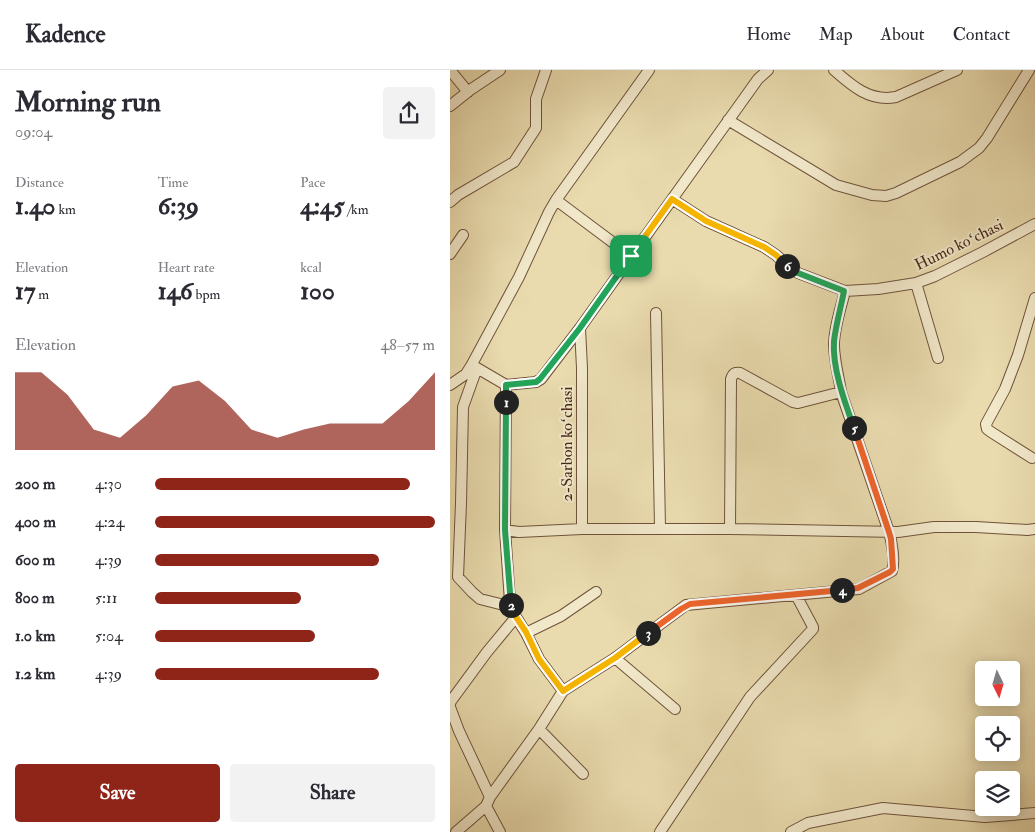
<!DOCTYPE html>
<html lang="en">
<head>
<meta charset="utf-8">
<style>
  :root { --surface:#fff; --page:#f2f2f3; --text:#2b2b33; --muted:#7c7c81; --line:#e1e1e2; --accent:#8f2418 }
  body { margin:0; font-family:"IM FELL Double Pica",serif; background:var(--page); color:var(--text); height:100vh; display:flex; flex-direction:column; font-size:19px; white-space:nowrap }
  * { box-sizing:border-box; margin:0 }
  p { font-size:16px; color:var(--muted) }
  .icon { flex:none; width:28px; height:28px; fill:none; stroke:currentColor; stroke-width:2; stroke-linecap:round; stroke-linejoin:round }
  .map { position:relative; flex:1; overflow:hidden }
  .details { display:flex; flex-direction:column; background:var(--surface); width:450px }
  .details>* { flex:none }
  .needle { width:32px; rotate:175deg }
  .fabs { position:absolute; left:525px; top:591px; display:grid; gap:10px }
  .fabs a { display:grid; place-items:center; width:45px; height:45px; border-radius:5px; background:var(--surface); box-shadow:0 2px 12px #0003; font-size:25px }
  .pin { position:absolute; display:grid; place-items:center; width:42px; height:42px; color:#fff; margin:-21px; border-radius:10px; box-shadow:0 2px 8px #0006 }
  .km { position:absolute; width:25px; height:25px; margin:-12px; border-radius:50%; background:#222; color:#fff; font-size:14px; line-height:25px; text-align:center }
  .round { display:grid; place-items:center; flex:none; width:52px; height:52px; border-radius:5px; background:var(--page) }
  .summary { display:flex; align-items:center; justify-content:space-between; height:85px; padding:0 15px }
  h1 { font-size:28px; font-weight:700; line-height:38px }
  .metrics { display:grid; grid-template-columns:repeat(3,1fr); gap:8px; height:85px; padding:5px 15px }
  .metrics div { display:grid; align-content:center }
  .metrics b { font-size:25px; font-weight:700 }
  .metrics small { font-size:14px; font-weight:400 }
  .metrics p { font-size:14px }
  .chart { height:140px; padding:10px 15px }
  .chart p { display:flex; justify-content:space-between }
  .chart svg { width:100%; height:90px; margin-top:5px; fill:var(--accent); opacity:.7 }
  .primary-button { display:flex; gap:10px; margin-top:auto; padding:10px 15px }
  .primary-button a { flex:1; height:58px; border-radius:5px; background:var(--accent); color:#fff; font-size:20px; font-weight:700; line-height:58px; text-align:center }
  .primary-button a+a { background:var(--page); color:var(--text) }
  ul { padding:0 15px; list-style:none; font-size:16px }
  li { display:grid; grid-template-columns:80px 60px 1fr; align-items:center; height:38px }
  li i { height:12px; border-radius:6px; background:var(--accent) }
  header { display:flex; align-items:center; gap:30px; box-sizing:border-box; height:70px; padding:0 25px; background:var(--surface); border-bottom:1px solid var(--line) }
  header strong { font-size:24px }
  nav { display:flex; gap:28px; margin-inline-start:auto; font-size:18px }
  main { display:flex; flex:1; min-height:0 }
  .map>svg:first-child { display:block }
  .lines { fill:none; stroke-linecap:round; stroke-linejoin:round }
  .minor-casing { stroke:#6f533b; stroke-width:12 }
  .minor { stroke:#f1e8ca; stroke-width:10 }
  .split-1-casing { stroke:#fff; stroke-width:10 }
  .split-2-casing { stroke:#fff; stroke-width:10 }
  .split-3-casing { stroke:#fff; stroke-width:10 }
  .split-4-casing { stroke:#fff; stroke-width:10 }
  .split-5-casing { stroke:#fff; stroke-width:10 }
  .split-6-casing { stroke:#fff; stroke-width:10 }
  .split-7-casing { stroke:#fff; stroke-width:10 }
  .split-1 { stroke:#22a559; stroke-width:6 }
  .split-2 { stroke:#22a559; stroke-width:6 }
  .split-3 { stroke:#f5b400; stroke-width:6 }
  .split-4 { stroke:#f0652b; stroke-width:6 }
  .split-5 { stroke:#f0652b; stroke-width:6 }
  .split-6 { stroke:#22a559; stroke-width:6 }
  .split-7 { stroke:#f5b400; stroke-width:6 }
  .labels { text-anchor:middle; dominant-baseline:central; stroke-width:4; stroke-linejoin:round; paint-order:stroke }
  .street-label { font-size:16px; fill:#462615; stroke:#f1e8ca }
</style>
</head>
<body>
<header>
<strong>Kadence</strong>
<nav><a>Home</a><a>Map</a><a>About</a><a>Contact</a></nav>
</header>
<main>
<section class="details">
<div class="summary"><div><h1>Morning run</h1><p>09:04</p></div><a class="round"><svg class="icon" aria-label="share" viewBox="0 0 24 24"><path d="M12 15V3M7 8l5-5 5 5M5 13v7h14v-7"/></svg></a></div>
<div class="metrics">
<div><p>Distance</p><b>1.40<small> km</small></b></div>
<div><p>Time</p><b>6:39</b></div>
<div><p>Pace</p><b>4:45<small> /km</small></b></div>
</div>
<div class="metrics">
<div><p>Elevation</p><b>17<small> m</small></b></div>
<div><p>Heart rate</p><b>146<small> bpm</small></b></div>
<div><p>kcal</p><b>100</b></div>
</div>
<div class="chart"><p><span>Elevation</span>48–57 m</p>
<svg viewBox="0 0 160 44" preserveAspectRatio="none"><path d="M0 44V6L10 6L20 17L30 34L40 38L50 27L60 13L70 10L80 20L90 34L100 38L110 34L120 31L130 31L140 31L150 20L160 6V44z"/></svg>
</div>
<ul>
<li><b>200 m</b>4:30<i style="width:91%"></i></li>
<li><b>400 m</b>4:24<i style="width:100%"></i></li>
<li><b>600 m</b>4:39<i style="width:80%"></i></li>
<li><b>800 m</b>5:11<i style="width:52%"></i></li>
<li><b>1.0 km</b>5:04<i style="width:57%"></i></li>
<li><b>1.2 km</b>4:39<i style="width:80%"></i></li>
</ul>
<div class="primary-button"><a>Save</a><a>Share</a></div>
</section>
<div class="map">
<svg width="585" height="762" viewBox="0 0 585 762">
  <rect width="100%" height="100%" fill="#e9dbae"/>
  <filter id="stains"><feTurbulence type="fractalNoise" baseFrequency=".004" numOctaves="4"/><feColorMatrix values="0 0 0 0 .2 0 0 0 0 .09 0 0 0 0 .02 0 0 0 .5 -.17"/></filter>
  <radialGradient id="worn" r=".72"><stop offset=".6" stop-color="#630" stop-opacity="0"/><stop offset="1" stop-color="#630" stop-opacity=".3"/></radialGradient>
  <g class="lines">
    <g class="minor-casing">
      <path id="minor" d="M0,0L18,22
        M384,0C402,16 420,32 446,27L507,0
        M0,36L20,20L50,0
        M278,50L386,115L422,125L436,126L446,123L510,92L529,78L537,68L579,0
        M222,129L256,151L314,177L326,185L336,194L348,203L395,221
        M106,130L181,186
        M0,132L8,125L64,92L86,58V29L96,0
        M0,184L13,165
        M466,213L488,288
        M206,243L210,458
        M130,258L132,298V459
        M21,296L27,298L56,315L86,312L91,309L130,258L308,9L318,0
        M27,298L13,337L11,433L8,507L22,522L30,529L62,537
        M0,315L16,304L21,296L69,207L99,142L106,130L199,0
        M56,315L55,460L60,532L66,547L76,563L89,589L113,621
        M582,388L541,362L537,359L536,354L555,319L568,285L585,228
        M280,459L281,309C283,304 284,302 290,303L343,332L348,333L391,322
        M55,460L69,462L132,459H280L448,462L484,457H526L577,460L585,459
        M76,563L111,546L146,522
        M165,588L225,639
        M0,634L1,631L37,582L66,547
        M0,637L9,661L40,727L36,736L6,762
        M89,659L133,704
        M40,727L89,659L113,621L165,588L236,535L409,519L442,501C445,491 442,472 439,462L391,322C389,307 384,290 384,275C384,257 391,238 395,221L428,219L466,213L485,206L533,182L585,154
        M36,736L50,762
        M210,762L300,627L363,559V557L346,525
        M341,762L358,753L433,738L535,747L585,743"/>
    </g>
    <use href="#minor" class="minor"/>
  </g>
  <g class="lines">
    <g class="split-1-casing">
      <path id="split-1" d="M56,332V315L86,312L90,309L130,258L181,186"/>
    </g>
    <g class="split-2-casing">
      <path id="split-2" d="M56,332L55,460L61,535"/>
    </g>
    <g class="split-3-casing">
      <path id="split-3" d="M61,535L66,547L76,562L89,589L113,621L165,588L198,563"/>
    </g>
    <g class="split-4-casing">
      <path id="split-4" d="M198,563L231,539L240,534L392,520"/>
    </g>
    <g class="split-5-casing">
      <path id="split-5" d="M392,520L408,518L440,502L443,499L441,469L439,462L404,358"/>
    </g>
    <g class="split-6-casing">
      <path id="split-6" d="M337,196L348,203L394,221C391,237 386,254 384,271C382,298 395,333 404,358"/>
    </g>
    <g class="split-7-casing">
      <path id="split-7" d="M181,186L222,129L256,151L314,177L326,185L337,196"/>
    </g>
    <use href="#split-1" class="split-1"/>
    <use href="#split-2" class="split-2"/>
    <use href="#split-3" class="split-3"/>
    <use href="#split-4" class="split-4"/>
    <use href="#split-5" class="split-5"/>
    <use href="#split-6" class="split-6"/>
    <use href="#split-7" class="split-7"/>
  </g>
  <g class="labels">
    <g class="street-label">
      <text transform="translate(509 175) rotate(-26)">Humo koʻchasi</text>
      <text transform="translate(117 374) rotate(-90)">2-Sarbon koʻchasi</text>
    </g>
  </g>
  <rect width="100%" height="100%" filter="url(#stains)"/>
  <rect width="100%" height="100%" fill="url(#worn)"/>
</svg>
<div class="fabs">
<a><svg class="needle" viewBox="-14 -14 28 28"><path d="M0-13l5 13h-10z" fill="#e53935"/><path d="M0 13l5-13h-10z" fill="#7c7c81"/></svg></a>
<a><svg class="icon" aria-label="locate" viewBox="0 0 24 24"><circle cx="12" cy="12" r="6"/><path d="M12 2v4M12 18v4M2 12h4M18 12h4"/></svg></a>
<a><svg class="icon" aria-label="layers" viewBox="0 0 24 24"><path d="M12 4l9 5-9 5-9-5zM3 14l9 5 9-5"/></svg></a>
</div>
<div class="pin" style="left:181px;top:186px;background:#1e9e55"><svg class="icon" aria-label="arrive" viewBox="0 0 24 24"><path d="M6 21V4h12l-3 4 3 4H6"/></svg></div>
<b class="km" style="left:56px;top:332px">1</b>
<b class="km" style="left:61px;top:535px">2</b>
<b class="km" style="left:198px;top:563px">3</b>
<b class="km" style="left:392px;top:520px">4</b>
<b class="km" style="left:404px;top:358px">5</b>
<b class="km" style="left:337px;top:196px">6</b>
</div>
</main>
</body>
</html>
